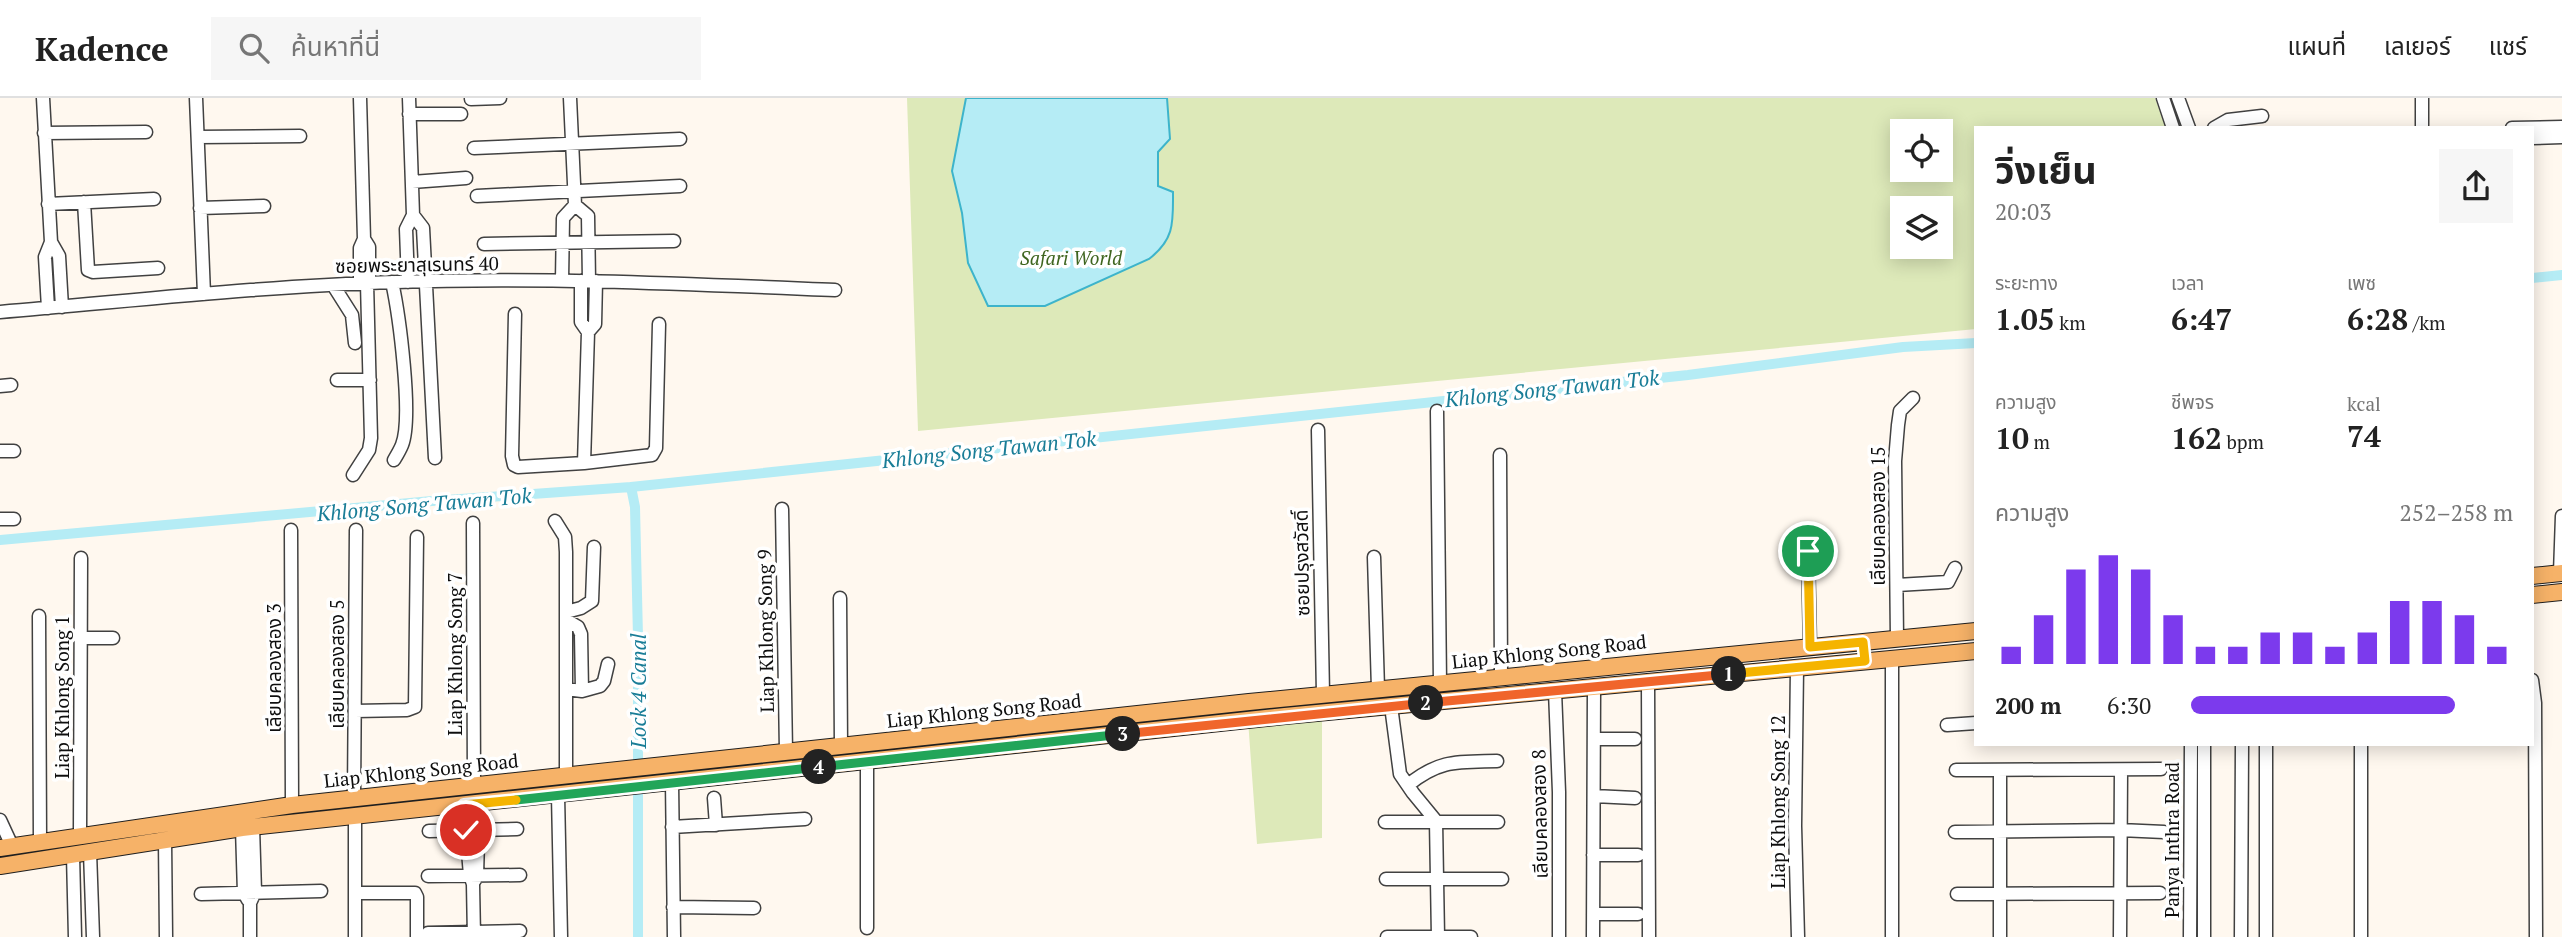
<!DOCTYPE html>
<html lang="th">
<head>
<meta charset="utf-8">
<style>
  :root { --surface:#fff; --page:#f6f6f6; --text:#222; --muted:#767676; --line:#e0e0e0; --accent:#7c3aed }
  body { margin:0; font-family:"PT Serif","Noto Sans Thai",serif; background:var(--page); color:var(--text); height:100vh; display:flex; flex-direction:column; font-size:26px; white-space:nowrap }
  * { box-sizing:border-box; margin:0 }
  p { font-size:23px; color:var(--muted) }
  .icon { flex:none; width:38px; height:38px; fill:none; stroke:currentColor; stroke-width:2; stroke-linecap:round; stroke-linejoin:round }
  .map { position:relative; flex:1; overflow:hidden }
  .panel { position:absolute; left:1974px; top:28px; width:560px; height:620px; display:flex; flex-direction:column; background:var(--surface); border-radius:0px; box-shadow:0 4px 18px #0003 }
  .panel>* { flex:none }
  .fabs { position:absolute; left:1890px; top:21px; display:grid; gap:14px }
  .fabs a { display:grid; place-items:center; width:63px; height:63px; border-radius:0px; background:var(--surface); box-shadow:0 4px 18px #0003; font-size:35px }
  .pin { position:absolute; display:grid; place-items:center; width:60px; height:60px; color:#fff; margin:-30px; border:4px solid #fff; border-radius:50%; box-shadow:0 2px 7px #0007 }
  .km { position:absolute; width:35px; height:35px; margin:-18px; border-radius:50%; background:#222; color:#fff; font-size:19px; line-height:35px; text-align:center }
  .round { display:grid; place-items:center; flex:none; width:74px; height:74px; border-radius:0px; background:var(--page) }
  .overview { display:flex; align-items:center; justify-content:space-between; height:119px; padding:0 21px }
  h1 { font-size:38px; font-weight:700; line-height:52px }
  .figures { display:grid; grid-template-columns:repeat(3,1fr); gap:10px; height:119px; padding:7px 21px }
  .figures div { display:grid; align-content:center }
  .figures b { font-size:30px; font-weight:700 }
  .figures small { font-size:19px; font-weight:400 }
  .figures p { font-size:19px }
  .chart { height:196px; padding:14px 21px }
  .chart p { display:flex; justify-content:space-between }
  .chart svg { width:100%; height:126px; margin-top:7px; stroke:var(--accent); stroke-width:6 }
  ul { padding:0 21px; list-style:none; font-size:23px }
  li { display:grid; grid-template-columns:112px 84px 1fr; align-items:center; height:52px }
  li i { height:18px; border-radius:9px; background:var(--accent) }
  header { display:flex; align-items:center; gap:42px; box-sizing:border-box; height:98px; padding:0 35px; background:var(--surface); border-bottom:2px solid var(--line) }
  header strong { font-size:33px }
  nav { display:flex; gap:38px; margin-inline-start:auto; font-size:24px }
  .search { width:490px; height:63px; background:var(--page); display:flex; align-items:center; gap:18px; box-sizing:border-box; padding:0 24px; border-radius:0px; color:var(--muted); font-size:26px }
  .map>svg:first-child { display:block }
  .green { fill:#dde9b9; fill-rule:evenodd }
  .water { fill:#b5ecf5; stroke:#3db4cb; stroke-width:2 }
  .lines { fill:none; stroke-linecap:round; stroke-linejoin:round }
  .canal { stroke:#b5ecf5; stroke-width:10 }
  .minor-casing { stroke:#414141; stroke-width:15 }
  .major-casing { stroke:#1f1f1f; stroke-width:18 }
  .minor { stroke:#fff; stroke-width:12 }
  .major { stroke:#f6b268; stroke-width:16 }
  .split-1-casing { stroke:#fff; stroke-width:14 }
  .split-2-casing { stroke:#fff; stroke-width:14 }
  .split-3-casing { stroke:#fff; stroke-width:14 }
  .split-4-casing { stroke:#fff; stroke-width:14 }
  .split-5-casing { stroke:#fff; stroke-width:14 }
  .split-6-casing { stroke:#fff; stroke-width:14 }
  .split-1 { stroke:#f5b400; stroke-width:9 }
  .split-2 { stroke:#f0652b; stroke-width:9 }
  .split-3 { stroke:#f0652b; stroke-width:9 }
  .split-4 { stroke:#22a559; stroke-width:9 }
  .split-5 { stroke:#22a559; stroke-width:9 }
  .split-6 { stroke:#f5b400; stroke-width:9 }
  .labels { text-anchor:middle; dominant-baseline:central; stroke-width:7; stroke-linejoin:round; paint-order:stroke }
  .park-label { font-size:19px; font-style:italic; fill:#3e651f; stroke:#fff }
  .street-label { font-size:19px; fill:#0e0e0e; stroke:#fff }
  .water-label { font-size:21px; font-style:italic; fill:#197d97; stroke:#fff }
</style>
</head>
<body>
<header>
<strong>Kadence</strong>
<div class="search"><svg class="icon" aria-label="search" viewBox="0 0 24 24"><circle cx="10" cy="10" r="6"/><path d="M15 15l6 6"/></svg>ค้นหาที่นี่</div>
<nav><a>แผนที่</a><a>เลเยอร์</a><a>แชร์</a></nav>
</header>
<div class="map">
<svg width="2562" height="839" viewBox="0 0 2562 839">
  <rect width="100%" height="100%" fill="#fff8ef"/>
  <path class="green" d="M907,0H2155L2166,30H1976V231L918,333ZM1902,33H1941V72H1902ZM1902,110H1941V149H1902Z
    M1322,615V740L1257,746L1248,622Z"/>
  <path class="water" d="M966,0H1167L1170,41L1158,54V88L1173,94C1173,124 1175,141 1149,161L1045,208H988L968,165L962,115L952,73Z"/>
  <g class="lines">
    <path class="canal" d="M2532,180L2562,177
      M631,389L635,409L638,539V839
      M0,442L432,403L631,389L1688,277L1903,249L1976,245"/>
    <g class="minor-casing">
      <path id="minor" d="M43,0L51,144L45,159L48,210
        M196,0L204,196
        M360,0L364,141L369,149V185
        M570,0L575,107L588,118L589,183
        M2163,0L2173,30
        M2178,0L2189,30
        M2422,0V30
        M471,1L500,0
        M409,16H461
        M2214,30L2228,22L2262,18
        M2512,30L2562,29
        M44,35L146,34
        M198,39L300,38
        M2532,40L2562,39
        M474,50L680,41
        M412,84L466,80
        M477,98L680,88
        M84,104L88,172L93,174L158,170
        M48,106L154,101
        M200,110L264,108
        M413,117L423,130L435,360
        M51,144L59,158L62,209
        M484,146L674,143
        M562,183L563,120L575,107
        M581,183V224L588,234
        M392,184C399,216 413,319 402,347C400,352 397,357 394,362
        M408,184L406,131L413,117L409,0
        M360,186V150L364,141
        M333,187L352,217L355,245
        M0,214C132,203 263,188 396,184C542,179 689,186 835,192
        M515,216L512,358L514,367L518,369L584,365L652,357L656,350L659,226
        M337,282H370
        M0,288L11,287
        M1437,313L1440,585
        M1318,332L1323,596
        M0,353H14
        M1500,357L1501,579
        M584,365L588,234L595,226L596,183
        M353,377L369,352L371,340L367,185
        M782,411L786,654
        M0,421H14
        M555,423L565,439L566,454V678
        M473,425L474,687
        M291,432L292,707
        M1808,453L1810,549
        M1374,459L1378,591
        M2560,475L2562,418
        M1897,487L1948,484L1955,470
        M840,500L841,649
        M566,514L581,510L592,503L594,449
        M39,518L40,743
        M566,522L578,529L581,536L582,593L566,591
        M81,540H113
        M1897,541L1895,363L1898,327L1900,313L1913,300
        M1892,561V839
        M1797,570L1795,728L1798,839
        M2532,582L2535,605L2536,839
        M1648,584L1649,839
        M582,593L600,588L604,583L608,566
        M1555,593L1559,694V839
        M1391,608L1400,676L1413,695L1436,723L1438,839
        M355,613L407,612L415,609L417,439
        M1947,627L1976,625
        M1594,641H1635
        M2266,646V839
        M2361,646V839
        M867,663V830
        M1956,672L2161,671
        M672,684L674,839
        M1408,687C1440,661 1458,664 1497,663
        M558,697L561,839
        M1594,698L1635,700
        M354,700L356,432
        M714,700L716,727
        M464,707L470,777L473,786L474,839
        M0,722L12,748
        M1385,724H1498
        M672,729L805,721
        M242,730L244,795L248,802
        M429,733L517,731
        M1955,734L2120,732L2164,734
        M80,737L81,460
        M165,742L166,839
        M90,754L93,839
        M73,757L75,839
        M1593,757H1638
        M428,778L520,777
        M1386,781H1502
        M475,782L477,777L479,706
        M355,795H415L417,799V839
        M201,796L321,793
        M1957,796L2160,795
        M673,809L754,810
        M1593,816H1638
        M428,835L520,833
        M250,839V805L255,794L253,729
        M355,839V718
        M1387,839H1471
        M1593,839L1594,589
        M2000,839V673
        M2120,839L2121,672
        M2190,839L2191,646
        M2204,839V646
        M2241,839L2242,646"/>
    </g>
    <g class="major-casing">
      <path id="major" d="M2532,478L2562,475
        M2532,497L2562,494
        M0,750L292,707L1249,604L1976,533
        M0,768L242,730L1285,618L1976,553"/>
    </g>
    <use href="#minor" class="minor"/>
    <use href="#major" class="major"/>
  </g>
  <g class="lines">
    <g class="split-1-casing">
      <path id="split-1" d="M1729,576L1865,563L1863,544L1810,549L1808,453"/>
    </g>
    <g class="split-2-casing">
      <path id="split-2" d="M1426,605L1729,576"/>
    </g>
    <g class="split-3-casing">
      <path id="split-3" d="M1123,636L1426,605"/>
    </g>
    <g class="split-4-casing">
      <path id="split-4" d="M819,669L1123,636"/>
    </g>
    <g class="split-5-casing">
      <path id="split-5" d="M516,702L819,669"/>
    </g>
    <g class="split-6-casing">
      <path id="split-6" d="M466,732L464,707L516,702"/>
    </g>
    <use href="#split-1" class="split-1"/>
    <use href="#split-2" class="split-2"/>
    <use href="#split-3" class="split-3"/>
    <use href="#split-4" class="split-4"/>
    <use href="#split-5" class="split-5"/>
    <use href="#split-6" class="split-6"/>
  </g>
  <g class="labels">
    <g class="park-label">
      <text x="1071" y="159">Safari World</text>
    </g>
    <g class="street-label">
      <text transform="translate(417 166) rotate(-1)">ซอยพระยาสุเรนทร์ 40</text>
      <text transform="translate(1877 418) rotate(-90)">เลียบคลองสอง 15</text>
      <text transform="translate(1301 465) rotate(-91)">ซอยปรุงสวัสดิ์</text>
      <text transform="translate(765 533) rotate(-91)">Liap Khlong Song 9</text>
      <text transform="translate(1549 553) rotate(-6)">Liap Khlong Song Road</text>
      <text transform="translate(454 556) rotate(-90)">Liap Khlong Song 7</text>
      <text transform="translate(336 566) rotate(-90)">เลียบคลองสอง 5</text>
      <text transform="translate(273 570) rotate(-90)">เลียบคลองสอง 3</text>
      <text transform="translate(61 599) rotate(-90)">Liap Khlong Song 1</text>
      <text transform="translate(984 612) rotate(-6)">Liap Khlong Song Road</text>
      <text transform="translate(421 672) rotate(-6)">Liap Khlong Song Road</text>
      <text transform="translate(1777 704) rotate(-90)">Liap Khlong Song 12</text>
      <text transform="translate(1539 716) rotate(-91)">เลียบคลองสอง 8</text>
      <text transform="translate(2171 742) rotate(-90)">Panya Inthra Road</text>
    </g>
    <g class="water-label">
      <text transform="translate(1552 290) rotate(-6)">Khlong Song Tawan Tok</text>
      <text transform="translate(989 351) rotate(-6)">Khlong Song Tawan Tok</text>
      <text transform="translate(424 406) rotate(-5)">Khlong Song Tawan Tok</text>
      <text transform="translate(638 593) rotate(-90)">Lock 4 Canal</text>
    </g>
  </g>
</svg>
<div class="fabs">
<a><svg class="icon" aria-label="locate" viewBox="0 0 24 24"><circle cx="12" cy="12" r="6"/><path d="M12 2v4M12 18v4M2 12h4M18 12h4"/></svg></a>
<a><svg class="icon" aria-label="layers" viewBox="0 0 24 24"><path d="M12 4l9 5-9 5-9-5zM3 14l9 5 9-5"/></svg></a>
</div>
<div class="pin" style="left:1808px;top:453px;background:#1e9e55"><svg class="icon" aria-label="arrive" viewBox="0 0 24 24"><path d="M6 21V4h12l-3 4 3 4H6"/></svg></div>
<div class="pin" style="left:466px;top:732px;background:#d93025"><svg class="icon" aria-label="check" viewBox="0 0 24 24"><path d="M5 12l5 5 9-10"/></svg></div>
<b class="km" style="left:1729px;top:576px">1</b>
<b class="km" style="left:1426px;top:605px">2</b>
<b class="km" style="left:1123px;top:636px">3</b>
<b class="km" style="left:819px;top:669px">4</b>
<section class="panel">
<div class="overview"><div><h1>วิ่งเย็น</h1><p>20:03</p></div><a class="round"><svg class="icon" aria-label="share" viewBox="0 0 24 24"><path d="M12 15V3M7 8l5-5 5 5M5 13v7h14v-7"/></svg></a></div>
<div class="figures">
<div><p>ระยะทาง</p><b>1.05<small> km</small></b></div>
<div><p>เวลา</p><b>6:47</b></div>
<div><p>เพซ</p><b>6:28<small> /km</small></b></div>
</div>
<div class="figures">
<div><p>ความสูง</p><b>10<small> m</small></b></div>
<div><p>ชีพจร</p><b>162<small> bpm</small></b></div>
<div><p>kcal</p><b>74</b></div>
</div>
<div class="chart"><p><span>ความสูง</span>252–258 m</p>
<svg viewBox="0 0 160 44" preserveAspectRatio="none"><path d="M5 44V38M15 44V27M25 44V11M35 44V6M45 44V11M55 44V27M65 44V38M75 44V38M85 44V33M95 44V33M105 44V38M115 44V33M125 44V22M135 44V22M145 44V27M155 44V38"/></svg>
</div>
<ul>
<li><b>200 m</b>6:30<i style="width:82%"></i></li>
</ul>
</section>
</div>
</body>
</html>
